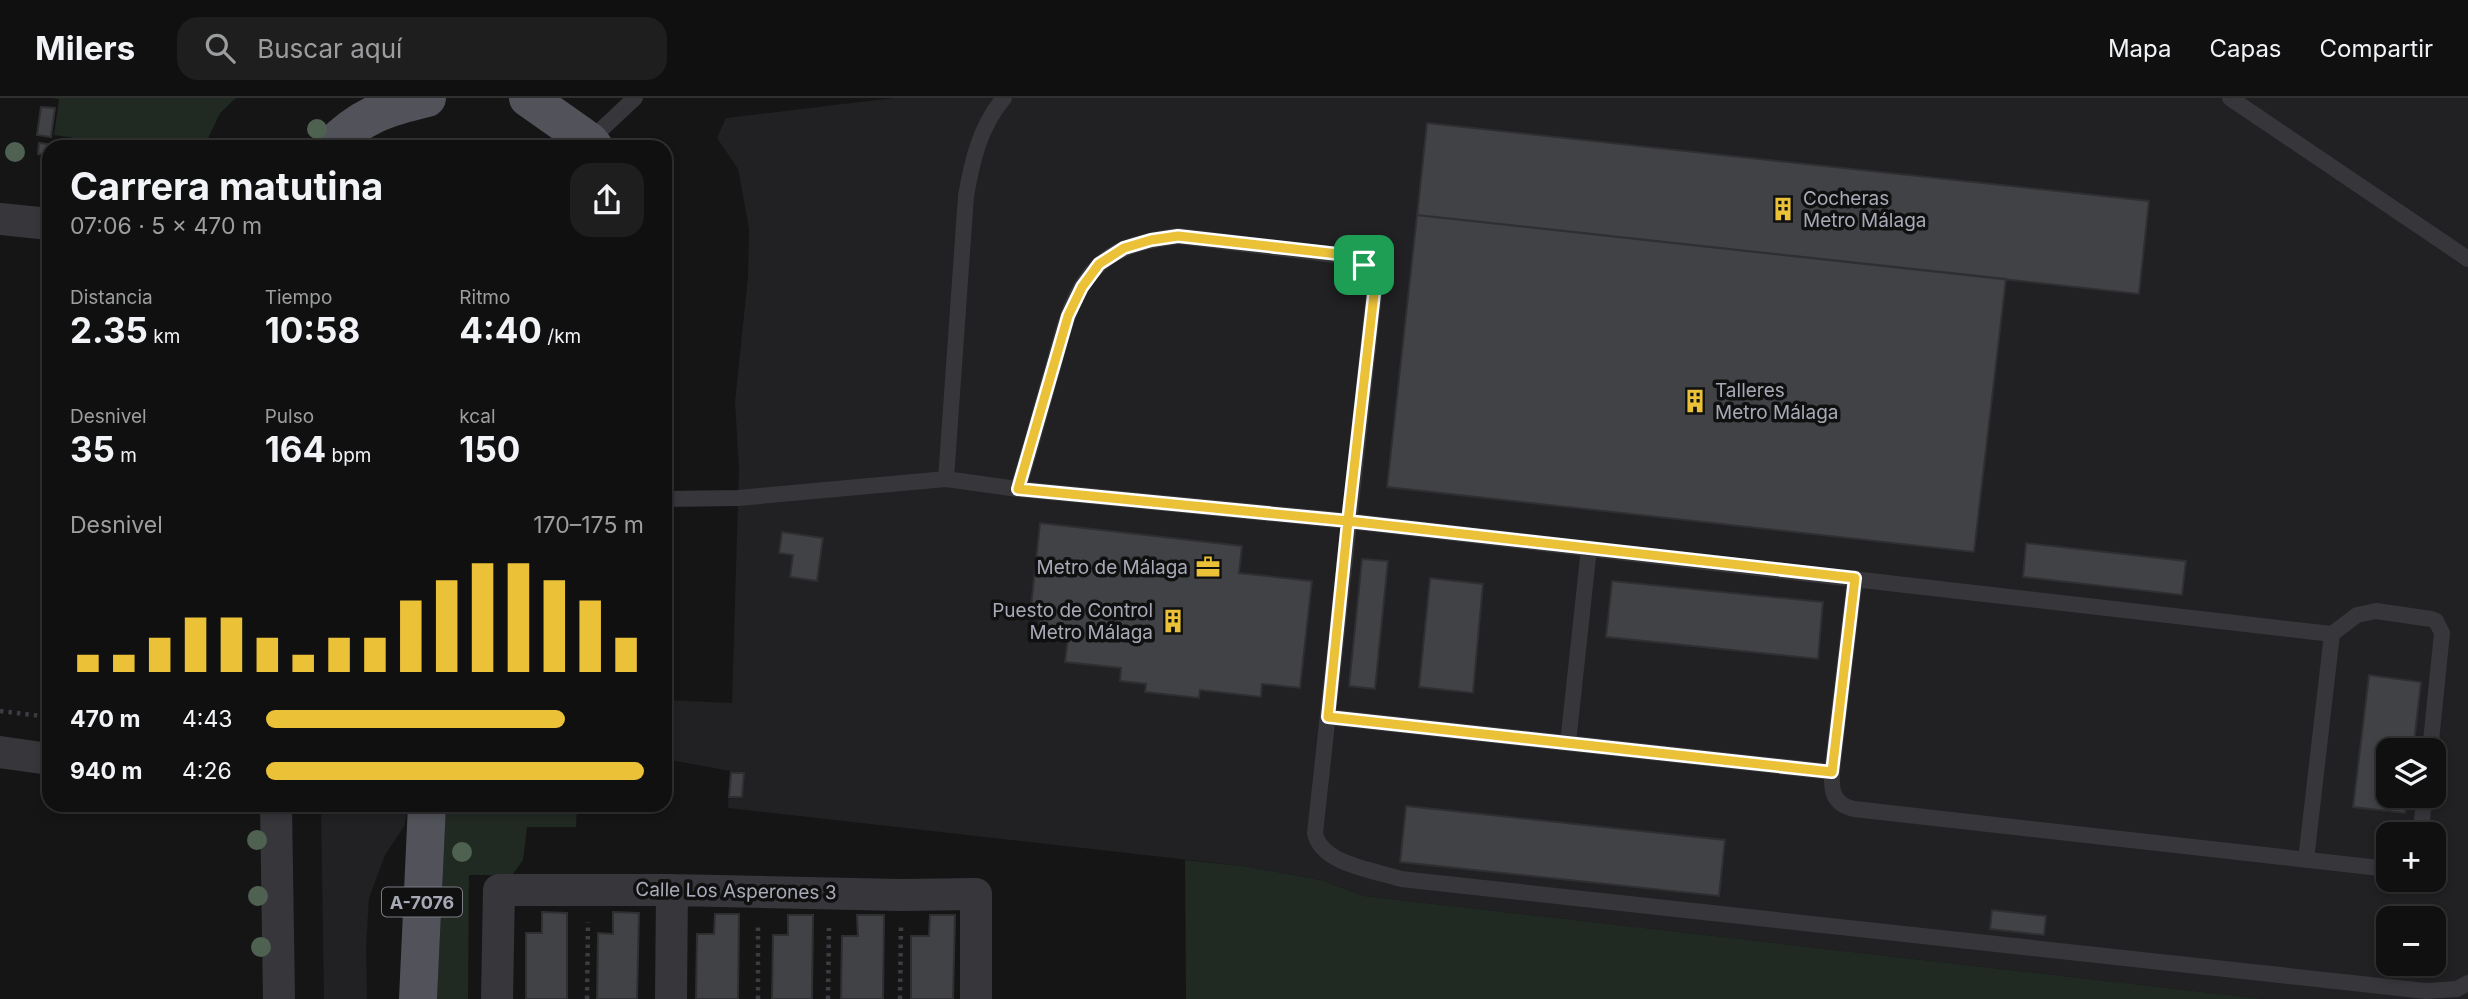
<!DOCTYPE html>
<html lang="es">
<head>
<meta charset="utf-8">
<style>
  :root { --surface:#101010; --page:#1e1e1e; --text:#f1f3f6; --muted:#9c9d9f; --line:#303030; --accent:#ebc138 }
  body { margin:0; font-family:Inter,sans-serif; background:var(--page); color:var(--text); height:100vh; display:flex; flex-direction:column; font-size:26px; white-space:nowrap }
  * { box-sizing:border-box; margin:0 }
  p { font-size:23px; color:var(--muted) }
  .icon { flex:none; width:38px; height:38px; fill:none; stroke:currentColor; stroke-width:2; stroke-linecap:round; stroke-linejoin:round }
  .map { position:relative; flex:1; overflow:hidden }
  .drawer { position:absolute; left:42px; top:42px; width:630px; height:672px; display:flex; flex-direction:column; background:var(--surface); border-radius:21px; box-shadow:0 4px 10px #0003,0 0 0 2px var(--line) }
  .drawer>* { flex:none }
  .buttons { position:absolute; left:2376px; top:640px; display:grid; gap:14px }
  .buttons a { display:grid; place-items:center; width:70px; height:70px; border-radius:14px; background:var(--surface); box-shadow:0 4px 10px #0003,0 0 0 2px var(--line); font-size:35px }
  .pin { position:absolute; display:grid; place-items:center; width:60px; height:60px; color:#fff; margin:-30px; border-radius:14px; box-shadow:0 4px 10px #0006 }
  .round { display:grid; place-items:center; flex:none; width:74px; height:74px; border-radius:21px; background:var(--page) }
  .overview { display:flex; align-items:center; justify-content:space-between; height:119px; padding:0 28px }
  h1 { font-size:38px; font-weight:700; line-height:52px }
  .stats { display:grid; grid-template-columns:repeat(3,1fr); gap:10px; height:119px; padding:7px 28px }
  .stats div { display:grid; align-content:center }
  .stats b { font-size:35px; font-weight:700 }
  .stats small { font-size:19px; font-weight:400 }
  .stats p { font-size:19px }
  .chart { height:196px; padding:14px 28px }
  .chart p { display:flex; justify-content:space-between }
  .chart svg { width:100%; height:126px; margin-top:7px; stroke:var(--accent); stroke-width:6 }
  ul { padding:0 28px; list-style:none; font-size:23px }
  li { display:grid; grid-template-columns:112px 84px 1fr; align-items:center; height:52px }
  li i { height:18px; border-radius:9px; background:var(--accent) }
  header { display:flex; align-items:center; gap:42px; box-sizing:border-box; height:98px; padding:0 35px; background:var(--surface); border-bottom:2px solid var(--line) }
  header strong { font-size:33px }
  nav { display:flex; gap:38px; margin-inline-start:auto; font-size:24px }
  .search { width:490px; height:63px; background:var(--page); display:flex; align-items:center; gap:18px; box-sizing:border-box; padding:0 24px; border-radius:21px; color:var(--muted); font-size:26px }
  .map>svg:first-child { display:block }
  .built { fill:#212123; fill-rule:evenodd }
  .green { fill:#212923 }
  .building { fill:#414246; stroke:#2f2f32; stroke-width:2 }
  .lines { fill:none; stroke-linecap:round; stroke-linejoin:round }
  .path { stroke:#3c3d42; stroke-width:4.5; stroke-dasharray:3.5 5; stroke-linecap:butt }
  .lane { stroke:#36363b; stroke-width:16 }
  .street { stroke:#36363b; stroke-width:32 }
  .primary { stroke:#52535a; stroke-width:38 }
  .tree { fill:#4f6252 }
  .route-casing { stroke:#fff; stroke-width:14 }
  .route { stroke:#ebc138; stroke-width:9 }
  .labels { text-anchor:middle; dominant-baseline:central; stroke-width:7; stroke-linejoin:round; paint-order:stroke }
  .shield { fill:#101011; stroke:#7a7c84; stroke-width:2 }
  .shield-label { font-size:18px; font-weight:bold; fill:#a7aab6 }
  .poi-label { font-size:19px; fill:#a7aab6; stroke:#101011; text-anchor:start }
  .street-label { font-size:19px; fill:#a7aab6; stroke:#101011 }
</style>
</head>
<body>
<header>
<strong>Milers</strong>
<div class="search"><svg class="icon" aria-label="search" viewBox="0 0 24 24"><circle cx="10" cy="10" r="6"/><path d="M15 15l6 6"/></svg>Buscar aquí</div>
<nav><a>Mapa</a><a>Capas</a><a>Compartir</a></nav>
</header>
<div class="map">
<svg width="2468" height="901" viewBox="0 0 2468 901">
  <rect width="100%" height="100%" fill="#151516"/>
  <path class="built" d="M894,0H2468V901H2264L1364,798L1321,782L1243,768L728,710L730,673L665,661V602L732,605L739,371L735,304L748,179L749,130L738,71L717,40L726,20ZM2389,653H2434V698H2389ZM2389,737H2434V782H2389ZM2389,821H2434V866H2389Z
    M321,707H420L406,717L405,727L385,757L369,800L366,848L367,901H324Z"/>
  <path class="green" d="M51,0H236L220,15L204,49H134L54,37L59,1Z
    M446,707H577L576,729H527L523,762L512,777H469L468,901H437Z
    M1185,762L1243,768L1321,782L1364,798L2264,901H1186Z"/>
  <path class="building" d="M41,9L55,10L51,39L37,37Z
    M1427,25L2149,103L2139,196L1417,117Z
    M39,45L72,49H49V57L38,56Z
    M1417,117L2006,181L1974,454L1387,389Z
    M1040,425L1242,448L1239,475L1312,483L1300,590L1262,586L1261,599L1200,592L1199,600L1145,594L1146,586L1120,583L1121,570L1065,564L1068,539L1038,536L1041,509L1031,508Z
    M782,434L823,440L817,483L790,479L793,457L779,455Z
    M2026,445L2186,463L2182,497L2023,479Z
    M1362,461L1388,463L1375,591L1349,588Z
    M1430,480L1483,486L1473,595L1419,589Z
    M1612,483L1823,504L1818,561L1606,539Z
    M2369,577L2421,584L2413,653H2389V698H2407L2405,715L2353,709Z
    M731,675H744L742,699H729Z
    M1406,708L1725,742L1719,798L1400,764Z
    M1992,812L2046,818L2044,837L1990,831Z
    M542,814L567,815V901H526V835H542Z
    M613,814L639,815L637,901H597L598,835L613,836Z
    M715,816H739L738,901H696L697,836H714Z
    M788,817H813L812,901H772L773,837H788Z
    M857,817H884L883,901H841L842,838H858Z
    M930,817H955L953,901H911V838H929Z"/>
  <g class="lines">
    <path class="path" d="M286,49L292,41
      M0,613L49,619
      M587,901L588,824
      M758,901V828
      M828,901L829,830
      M900,901L901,828"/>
    <path class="lane" d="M2230,0L2468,161
      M589,43L635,0
      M946,381L966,98C972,63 980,28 1004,0
      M1018,391C1029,355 1039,319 1049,283C1061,245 1068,195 1099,167C1120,147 1150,142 1178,138L1352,159C1367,169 1371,179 1374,196L1315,735C1321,766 1373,772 1401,781L2426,893L2457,891L2468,885
      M665,401L738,400L946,381L1018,391L1348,423L2332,536L2357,517L2376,513L2431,521L2436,523L2442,535L2430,653
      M1328,619L1832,674C1831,693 1833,706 1854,711L2389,771
      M1568,645L1589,450
      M1832,674L1855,480
      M2420,737L2425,698
      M2306,762L2332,536"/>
    <path class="street" d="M0,121L49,126
      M0,654L49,661
      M276,707L279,901
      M497,901L499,792H672L901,797L976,796V901
      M671,901L672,792"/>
    <path class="primary" d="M528,0L589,43L594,49
      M330,49C362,17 385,10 427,0
      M418,901L427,707"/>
  </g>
  <g class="tree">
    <circle cx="317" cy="31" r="10"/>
    <circle cx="15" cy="54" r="10"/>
    <circle cx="257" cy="742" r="10"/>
    <circle cx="462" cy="754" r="10"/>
    <circle cx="258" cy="798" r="10"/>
    <circle cx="261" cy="849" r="10"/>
  </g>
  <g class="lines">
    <g class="route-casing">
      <path id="route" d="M1364,167L1352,159L1338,156L1178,138L1151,142L1124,150L1099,166L1082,189L1068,218L1018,391L1348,423L1328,619L1832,674L1855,480L1348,423L1374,196L1371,181L1364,167"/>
    </g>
    <use href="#route" class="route"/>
  </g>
  <defs>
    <g id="building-bare" transform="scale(1.89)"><path d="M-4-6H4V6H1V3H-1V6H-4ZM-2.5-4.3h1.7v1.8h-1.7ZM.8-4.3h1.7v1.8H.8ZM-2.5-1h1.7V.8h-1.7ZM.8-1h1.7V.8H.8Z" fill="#ebc138" stroke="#101011" stroke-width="2.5" paint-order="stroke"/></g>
    <g id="office-bare" transform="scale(1.89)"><path d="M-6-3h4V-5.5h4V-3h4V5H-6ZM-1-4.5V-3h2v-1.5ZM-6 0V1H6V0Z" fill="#ebc138" stroke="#101011" stroke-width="2.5" paint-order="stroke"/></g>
  </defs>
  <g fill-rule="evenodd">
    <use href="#building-bare" x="1783" y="111"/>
    <use href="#building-bare" x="1695" y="303"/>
    <use href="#office-bare" x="1208" y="469"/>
    <use href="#building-bare" x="1173" y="523"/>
  </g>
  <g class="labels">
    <rect class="shield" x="382" y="789.5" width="80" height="29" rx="5"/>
    <g class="shield-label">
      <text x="422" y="804">A-7076</text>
    </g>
    <g class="poi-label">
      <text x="1803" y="100">Cocheras<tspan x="1803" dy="22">Metro Málaga</tspan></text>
      <text x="1715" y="292">Talleres<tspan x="1715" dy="22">Metro Málaga</tspan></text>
      <text x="1188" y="469" text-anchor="end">Metro de Málaga</text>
      <text x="1153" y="512" text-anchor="end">Puesto de Control<tspan x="1153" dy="22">Metro Málaga</tspan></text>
    </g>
    <g class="street-label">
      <text transform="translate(736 793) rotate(1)">Calle Los Asperones 3</text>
    </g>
  </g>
</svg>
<div class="buttons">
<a><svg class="icon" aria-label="layers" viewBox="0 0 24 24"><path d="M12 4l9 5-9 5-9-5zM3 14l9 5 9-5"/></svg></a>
<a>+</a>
<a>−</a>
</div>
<div class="pin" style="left:1364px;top:167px;background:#1e9e55"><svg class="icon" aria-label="arrive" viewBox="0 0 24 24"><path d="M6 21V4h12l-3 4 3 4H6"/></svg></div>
<section class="drawer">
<div class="overview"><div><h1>Carrera matutina</h1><p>07:06 · 5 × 470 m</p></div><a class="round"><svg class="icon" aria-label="share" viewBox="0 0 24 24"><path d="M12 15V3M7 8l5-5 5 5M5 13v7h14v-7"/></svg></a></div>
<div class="stats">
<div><p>Distancia</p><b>2.35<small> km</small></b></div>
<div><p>Tiempo</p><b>10:58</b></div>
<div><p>Ritmo</p><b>4:40<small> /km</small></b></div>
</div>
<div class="stats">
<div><p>Desnivel</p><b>35<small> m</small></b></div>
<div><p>Pulso</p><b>164<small> bpm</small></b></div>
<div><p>kcal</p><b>150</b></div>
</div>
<div class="chart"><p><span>Desnivel</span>170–175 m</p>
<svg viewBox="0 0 160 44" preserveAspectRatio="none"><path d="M5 44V38M15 44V38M25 44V32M35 44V25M45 44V25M55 44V32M65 44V38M75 44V32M85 44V32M95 44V19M105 44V12M115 44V6M125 44V6M135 44V12M145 44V19M155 44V32"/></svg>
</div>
<ul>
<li><b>470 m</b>4:43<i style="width:79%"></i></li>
<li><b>940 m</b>4:26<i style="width:100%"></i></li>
</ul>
</section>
</div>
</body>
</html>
